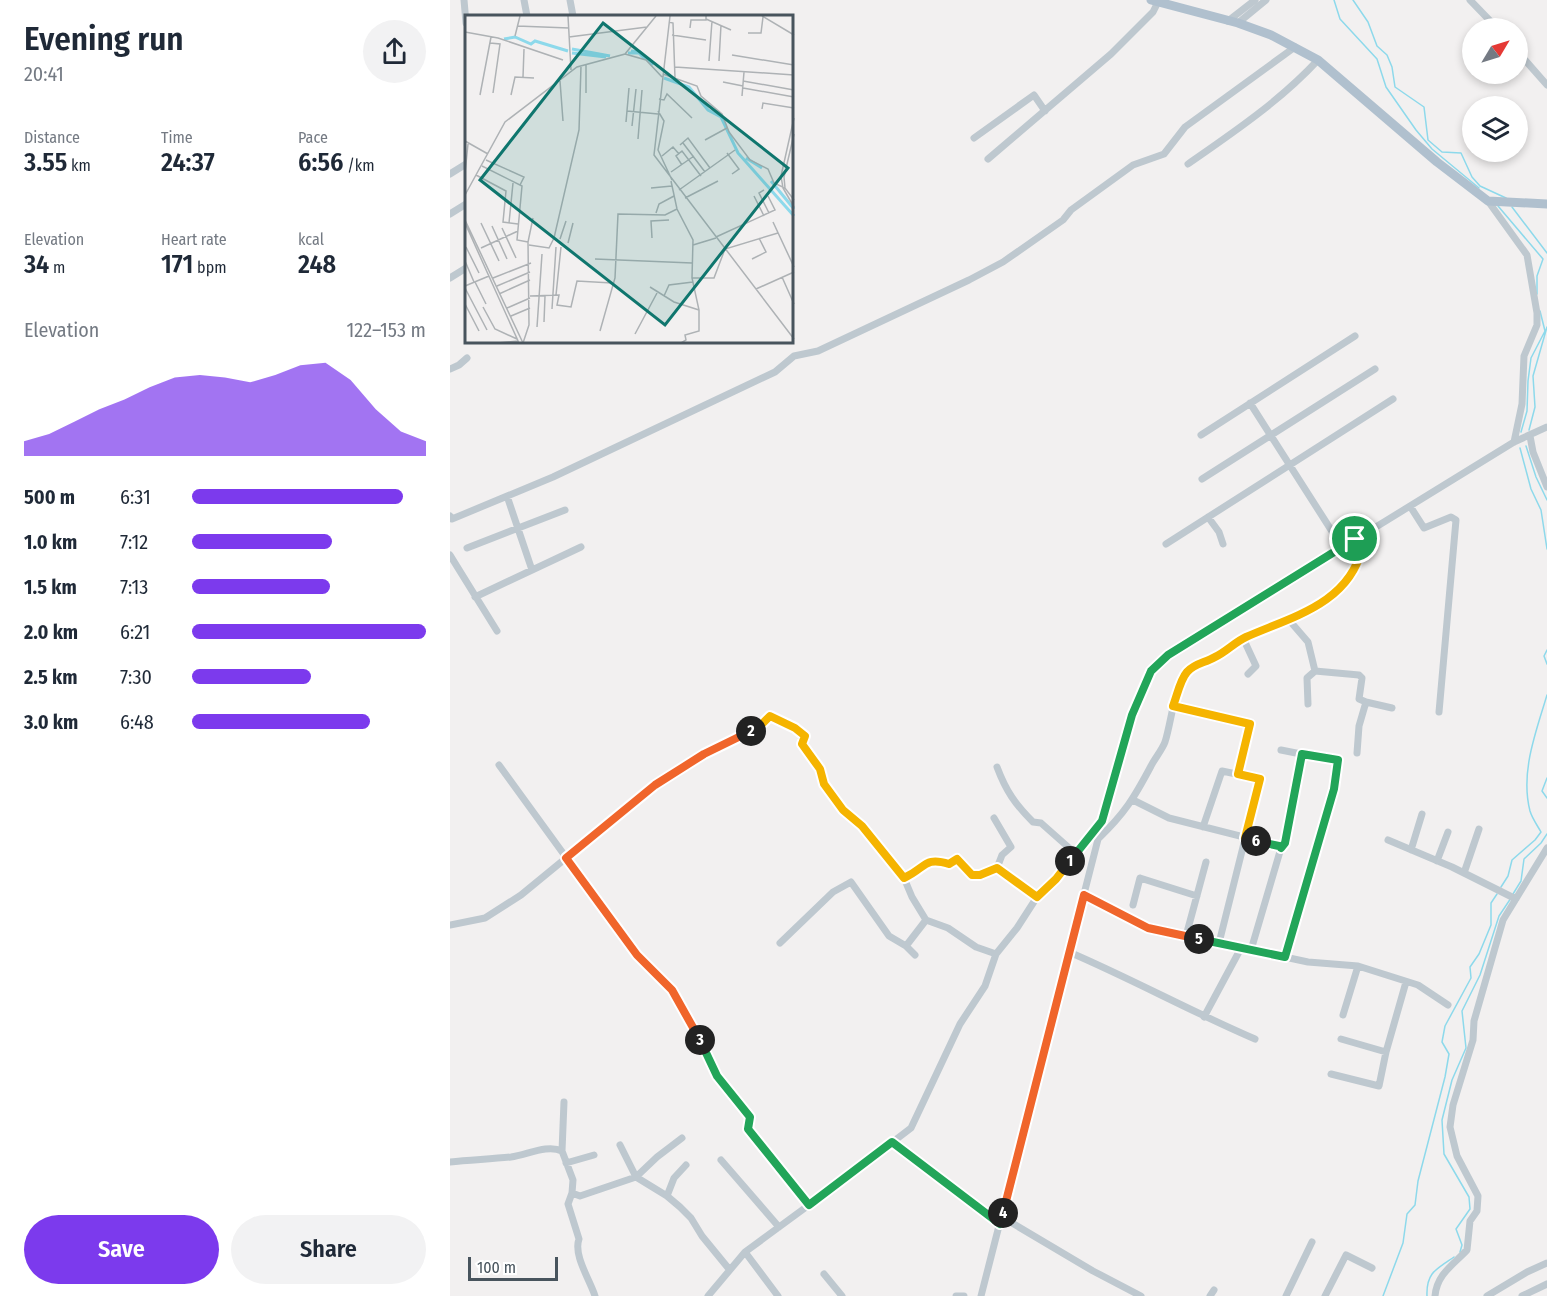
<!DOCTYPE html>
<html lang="en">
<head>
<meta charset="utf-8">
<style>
  :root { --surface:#fff; --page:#f2f2f3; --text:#1f2937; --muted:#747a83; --accent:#7c3aed }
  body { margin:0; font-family:"Fira Sans Condensed",sans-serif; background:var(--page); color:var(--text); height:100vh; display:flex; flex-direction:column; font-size:22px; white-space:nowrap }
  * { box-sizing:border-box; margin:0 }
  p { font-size:20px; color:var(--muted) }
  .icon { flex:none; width:33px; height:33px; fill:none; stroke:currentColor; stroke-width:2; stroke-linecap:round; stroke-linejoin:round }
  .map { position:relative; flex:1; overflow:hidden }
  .panel { display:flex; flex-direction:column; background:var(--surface); width:450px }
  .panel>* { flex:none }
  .needle { width:39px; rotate:52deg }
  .fabs { position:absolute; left:1012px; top:18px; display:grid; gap:12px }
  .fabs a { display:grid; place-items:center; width:66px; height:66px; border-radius:50%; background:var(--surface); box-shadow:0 3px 9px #0003; font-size:30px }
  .scale { position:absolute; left:18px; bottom:15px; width:90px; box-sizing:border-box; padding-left:6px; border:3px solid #48545d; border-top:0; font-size:16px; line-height:21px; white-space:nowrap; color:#48545d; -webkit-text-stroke:4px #fff; paint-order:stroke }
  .pin { position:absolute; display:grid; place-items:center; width:51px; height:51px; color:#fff; margin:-26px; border:3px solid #fff; border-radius:50%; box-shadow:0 2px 6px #0007 }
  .km { position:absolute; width:30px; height:30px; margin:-15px; border-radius:50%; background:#222; color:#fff; font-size:16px; line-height:30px; text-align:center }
  .round { display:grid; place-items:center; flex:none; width:63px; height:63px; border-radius:32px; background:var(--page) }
  .headline { display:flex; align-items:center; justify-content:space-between; height:102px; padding:0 24px }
  h1 { font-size:33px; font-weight:600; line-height:45px }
  .stats { display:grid; grid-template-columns:repeat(3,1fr); gap:9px; height:102px; padding:6px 24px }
  .stats div { display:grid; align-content:center }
  .stats b { font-size:26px; font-weight:600 }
  .stats small { font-size:16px; font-weight:400 }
  .stats p { font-size:16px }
  .chart { height:168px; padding:12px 24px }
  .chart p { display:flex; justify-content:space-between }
  .chart svg { width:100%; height:108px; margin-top:6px; fill:var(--accent); opacity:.7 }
  .action { display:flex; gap:12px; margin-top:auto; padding:12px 24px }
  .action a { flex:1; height:69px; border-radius:36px; background:var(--accent); color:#fff; font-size:24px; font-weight:600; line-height:69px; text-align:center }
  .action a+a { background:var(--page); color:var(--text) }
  ul { padding:0 24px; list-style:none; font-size:20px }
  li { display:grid; grid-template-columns:96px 72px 1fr; align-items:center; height:45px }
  li i { height:15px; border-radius:8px; background:var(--accent) }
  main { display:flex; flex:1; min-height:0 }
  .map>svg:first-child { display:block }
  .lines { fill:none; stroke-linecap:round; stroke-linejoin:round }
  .stream { stroke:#8dd9eb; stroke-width:1.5 }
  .minor { stroke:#bec8cf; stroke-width:7 }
  .major { stroke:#b0c0ce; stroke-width:9 }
  .split-1-casing { stroke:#fff; stroke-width:12 }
  .split-2-casing { stroke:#fff; stroke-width:12 }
  .split-3-casing { stroke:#fff; stroke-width:12 }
  .split-4-casing { stroke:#fff; stroke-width:12 }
  .split-5-casing { stroke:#fff; stroke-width:12 }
  .split-6-casing { stroke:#fff; stroke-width:12 }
  .split-7-casing { stroke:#fff; stroke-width:12 }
  .split-1 { stroke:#22a559; stroke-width:8 }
  .split-2 { stroke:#f5b400; stroke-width:8 }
  .split-3 { stroke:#f0652b; stroke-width:8 }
  .split-4 { stroke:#22a559; stroke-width:8 }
  .split-5 { stroke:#f0652b; stroke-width:8 }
  .split-6 { stroke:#22a559; stroke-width:8 }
  .split-7 { stroke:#f5b400; stroke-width:8 }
  .inset-river { fill:none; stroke:#8dd9eb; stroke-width:3 }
  .inset-road { fill:none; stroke:#aeb2b5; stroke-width:1.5 }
  .view { fill:#0f766e; fill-opacity:0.15; stroke:#0f766e; stroke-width:3 }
  .inset-edge { fill:none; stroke:#48545d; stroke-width:3 }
</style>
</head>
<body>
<main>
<section class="panel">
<div class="headline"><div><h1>Evening run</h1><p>20:41</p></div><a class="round"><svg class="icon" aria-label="share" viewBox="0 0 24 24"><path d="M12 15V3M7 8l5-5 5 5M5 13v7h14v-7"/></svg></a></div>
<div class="stats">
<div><p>Distance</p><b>3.55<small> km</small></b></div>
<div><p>Time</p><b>24:37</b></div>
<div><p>Pace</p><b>6:56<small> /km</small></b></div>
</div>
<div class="stats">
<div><p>Elevation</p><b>34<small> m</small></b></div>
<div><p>Heart rate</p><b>171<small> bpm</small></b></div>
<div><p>kcal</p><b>248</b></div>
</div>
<div class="chart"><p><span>Elevation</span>122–153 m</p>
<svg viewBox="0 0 160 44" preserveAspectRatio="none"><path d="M0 44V38L10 35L20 30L30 25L40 21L50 16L60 12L70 11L80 12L90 14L100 11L110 7L120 6L130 13L140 25L150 34L160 38V44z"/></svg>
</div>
<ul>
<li><b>500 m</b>6:31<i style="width:90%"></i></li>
<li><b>1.0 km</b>7:12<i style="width:60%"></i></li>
<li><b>1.5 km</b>7:13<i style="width:59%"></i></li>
<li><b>2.0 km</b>6:21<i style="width:100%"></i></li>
<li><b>2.5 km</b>7:30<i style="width:51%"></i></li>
<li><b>3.0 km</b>6:48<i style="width:76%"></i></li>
</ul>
<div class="action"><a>Save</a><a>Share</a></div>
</section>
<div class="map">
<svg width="1097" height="1296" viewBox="0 0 1097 1296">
  <rect width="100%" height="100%" fill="#f2f0f0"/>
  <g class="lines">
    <path class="stream" d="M884,0L890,19L927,59L936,87L966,130L982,149L1029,188
      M903,0L918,22L927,46L937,55L942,67L945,87L974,107L978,140L992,152L1011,153L1022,177L1030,186L1056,198
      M1048,206L1093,259L1087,276V294
      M1062,207L1097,253
      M1079,430L1085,407L1083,376L1097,327
      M1071,432L1077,411L1078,381L1081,358L1095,331L1090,311
      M1076,446L1086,477L1097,500
      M1070,448L1081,489L1091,510L1097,549
      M1097,650L1094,656L1097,664
      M1097,778L1092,791L1097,798
      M1051,887L1058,876L1062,860L1085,840L1091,832C1087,825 1082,818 1080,811C1070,772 1086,732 1097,695
      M1063,894L1071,881L1074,859L1091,843L1097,834
      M1010,1252L1012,1245L1006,1229L1020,1209L1019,1197L994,1154L992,1120L1002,1080L1016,1048L1012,1011L1030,975L1049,916L1061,898
      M933,1296L953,1243L957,1214L965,1205L968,1181L995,1077L999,1054L992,1042L995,1026L1021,978L1020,967L1029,954L1041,925V903L1047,894
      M977,1296C976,1273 986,1269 1004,1257"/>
    <path class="minor" d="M14,0L16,23
      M74,0L77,16
      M120,0L123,16
      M1020,0L1047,28
      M778,21L805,0
      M788,23L816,0
      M1068,52L1097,85
      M524,138L584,95L595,111
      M538,159L661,54L703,12L708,2
      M738,164C784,132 830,101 868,60
      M0,174L16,164
      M1038,201L1077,255L1087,313V325L1074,356L1072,404L1064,442
      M0,214L16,204
      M0,278L16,268
      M0,369L9,365L17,358
      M800,403L892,547
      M751,435L905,336
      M1080,436L1083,452L1097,487
      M752,479L925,369
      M57,496L82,570
      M960,506L974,528L1001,517L1006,520L989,712
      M0,516L2,519L103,477L325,372L344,356L368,351L519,280L553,262L613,220L621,210L683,165L714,154L735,127L845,47
      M758,517L769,532L773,544
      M716,544L943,399
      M17,548L115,510
      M0,555L47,631
      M25,597L131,547
      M839,620L858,642L865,671
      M793,638L806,666L798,674
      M858,704L857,678L865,671L909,675L912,678L909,699L916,702L942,708
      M723,706L800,724L788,774
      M831,750L866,757L885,759L888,762L884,789L835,957
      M907,753L909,726L916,702
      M49,765L187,955L222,990L256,1051L267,1076L300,1117L298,1129L359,1205
      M547,767C556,791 565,804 583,822L591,823L626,854
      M683,800L719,818L829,846L831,848
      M544,818L561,847L552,855L547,868
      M753,827L772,771L810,779L769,943
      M648,839C675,813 684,798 701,766C705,758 712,750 715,742C721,724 724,688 736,673C744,663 754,663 764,658C775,653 783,643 794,638C841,615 898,607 912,548L905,539
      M938,840L1002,867L1066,899
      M961,850L972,814
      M987,861L998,832
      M1014,873L1029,829
      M454,878C462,875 479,860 485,860C490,860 496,863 500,864L507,859L522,875H530L547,868L587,897
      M634,895L698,928L858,962L908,966L968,985L998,1005
      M683,905L690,878L747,896
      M0,925L35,918L71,895L205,785L254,754L311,725L320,716L345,727L355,736L352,744L370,769L374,784L393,810L412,826L454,878L462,897L476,920L498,928L526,947L546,954
      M736,936L756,862
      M330,943L383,892L401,882L439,936L456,946L465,955
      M456,946L476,920
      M801,950L831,848L835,843L852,754
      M619,952C682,979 742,1012 805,1039
      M893,1015L908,966
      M754,1017L791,948
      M891,1039L936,1052
      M881,1074L929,1086L936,1052L956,982
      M114,1102L112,1151L123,1180L122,1193L118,1204L129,1239C123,1255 140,1280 145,1296
      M442,1142L550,1224
      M170,1145L186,1177L207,1157L232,1138
      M271,1160L329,1227
      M0,1162C20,1160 41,1159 61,1157C77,1155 97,1144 112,1151
      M116,1163L144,1155
      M122,1193L130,1196L186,1177L217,1196L230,1207L241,1218L252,1236L279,1269
      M217,1196L224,1178L236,1165
      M552,1217L643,1271L691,1296
      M295,1252L328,1296
      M374,1274L392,1296
      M258,1296L295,1252L393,1180L461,1128L510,1024L535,986L546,954L567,928L587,897L606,879L651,823
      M506,1296H514
      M531,1296L656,808L682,715L701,671L718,655L1064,442L1097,427
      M760,1296L764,1290
      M836,1296L862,1242
      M875,1296L896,1255L922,1268
      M985,1296C987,1274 1003,1265 1017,1250L1020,1221L1027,1211L1028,1196L1007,1156L1000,1127L1003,1105L1023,1040L1024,1021L1053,920L1097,848
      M1037,1296L1077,1272L1097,1263
      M1072,1296L1097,1284"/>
    <path class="major" d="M701,0L788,23L821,35L868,60L987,162L1038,201L1097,204"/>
  </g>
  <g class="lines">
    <g class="split-1-casing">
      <path id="split-1" d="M620,861L652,821L682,715L701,671L718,655L905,539"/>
    </g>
    <g class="split-2-casing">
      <path id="split-2" d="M301,731L311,725L320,716L345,728L355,736L352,744L370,769L374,784L393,810L412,826L454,878C476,868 474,856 499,864L507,859L522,875H530L547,868L587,897L606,879L620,861"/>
    </g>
    <g class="split-3-casing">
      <path id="split-3" d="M250,1040L222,990L187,955L116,858L205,785L254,754L301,731"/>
    </g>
    <g class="split-4-casing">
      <path id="split-4" d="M250,1040L267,1076L300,1117L298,1129L359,1205L442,1142L550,1224L553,1213"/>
    </g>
    <g class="split-5-casing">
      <path id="split-5" d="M553,1213L634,895L698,928L749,939"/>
    </g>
    <g class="split-6-casing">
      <path id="split-6" d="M749,939L835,957L884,789L888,760L852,754L835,843L831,848L829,846L806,841"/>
    </g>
    <g class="split-7-casing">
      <path id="split-7" d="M806,841L795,838L810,779L788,774L800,724L723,706C727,696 730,680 737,672C745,663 755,663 765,657C776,652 785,642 796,637C841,617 899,604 912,548L905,539"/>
    </g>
    <use href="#split-1" class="split-1"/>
    <use href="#split-2" class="split-2"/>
    <use href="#split-3" class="split-3"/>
    <use href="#split-4" class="split-4"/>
    <use href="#split-5" class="split-5"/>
    <use href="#split-6" class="split-6"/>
    <use href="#split-7" class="split-7"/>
  </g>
  <g transform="translate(15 15)">
    <rect width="328" height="328" fill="#f2f0f0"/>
    <path class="inset-river" d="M39,24L50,22L66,29L70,26L103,36M107,34L145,41M166,36L175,37L188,50M107,38L141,42M163,38H174L180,44M199,63L224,72L243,95L256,102L273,138L329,201M281,143L297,153M306,166L329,194"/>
    <path class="inset-road" d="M103,1L106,55M205,1L189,140L329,324M297,1L329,20M241,4L266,15M204,7L208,8L210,63M52,11L104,13M225,13L226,5H241V1M0,17L33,23L98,45M283,18H296L298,2M207,20L241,25M50,21L55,1M104,22L182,12M25,28L35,29L28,78M160,39L181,45L197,62M267,40L329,50M244,46L247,6M254,46L256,10M121,50V78M210,52L329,60M198,59L232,71L236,81L257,99L264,117L285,145L303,154L309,168L320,173L329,185M58,62L59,34M95,66L98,106M278,66L329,75M258,67L278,71M278,73L329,82M15,80L26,22M46,80L50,62L69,63M277,81L279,57M194,84L199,85L202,79L227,103M297,94L298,88L329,93M162,96L193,99M193,96L199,106L193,135L207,165M329,103L316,161L318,173L329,192M161,107L164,73M167,111L171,74M173,124L177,75M240,125L262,113M0,126L23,139M218,128L240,157M215,130L223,123L245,153M262,138L274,154L267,159M197,141L208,132L214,139M21,145L59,162L55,170M217,150L211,141L217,136L236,161M17,151L57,171L52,225L63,227M206,157L229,141M0,158L3,129M11,160L41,176L38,207L53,209M206,166L212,194L228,225L227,263L234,295V316L220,320L221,325L216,328M186,173L207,171M320,173L319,162L329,119M214,175L270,135M299,175L294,178L304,198M0,180L40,107L112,52L160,39L191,1M289,181L299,201M220,183L253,166M191,198L194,189L209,181M0,205L58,328M308,207L329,252M0,208L54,328M16,208L34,246M44,208L48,168M27,211L42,244M37,213L51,243M251,222L310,195L303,181M187,223L186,206L204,205M95,224L101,206M103,228L108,208M64,230L84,233L89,223L114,115L116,51M228,230L251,223M1,232L14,258M16,233L53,216M130,244L227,248M287,244L301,237L294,223M0,246L9,267M317,262L329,289M28,263L66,248M227,263H249L260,234L313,218M10,267L21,289M0,271L24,261M32,271L65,257M185,272L209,287L234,295M0,273L22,315M291,274L329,257M34,279L65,265M91,280L96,232M65,281L94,280L92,290L106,292L112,266L147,268M199,281L204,270L228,267M0,289L14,316M18,292L30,314L52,324M42,293L65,283M87,294L91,232M46,301L65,293M79,307L80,281M72,312L77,239M135,316L150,263L153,199L200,200L212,194M170,319L192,278M33,328L53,326M58,328L64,310L63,227L68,203"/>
    <path class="view" d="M138,8L323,153L200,310L15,165Z"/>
    <rect width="328" height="328" class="inset-edge"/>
  </g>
</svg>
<div class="fabs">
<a><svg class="needle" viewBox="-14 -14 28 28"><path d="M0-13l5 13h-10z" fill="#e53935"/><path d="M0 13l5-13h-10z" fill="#747a83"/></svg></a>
<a><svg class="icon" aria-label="layers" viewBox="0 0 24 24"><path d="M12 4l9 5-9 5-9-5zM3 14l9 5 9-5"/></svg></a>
</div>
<div class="scale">100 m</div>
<div class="pin" style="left:905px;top:539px;background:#1e9e55"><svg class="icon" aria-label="arrive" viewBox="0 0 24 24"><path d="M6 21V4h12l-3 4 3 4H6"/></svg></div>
<b class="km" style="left:620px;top:861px">1</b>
<b class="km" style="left:301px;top:731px">2</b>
<b class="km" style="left:250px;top:1040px">3</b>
<b class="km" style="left:553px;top:1213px">4</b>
<b class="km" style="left:749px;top:939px">5</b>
<b class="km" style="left:806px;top:841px">6</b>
</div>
</main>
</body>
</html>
